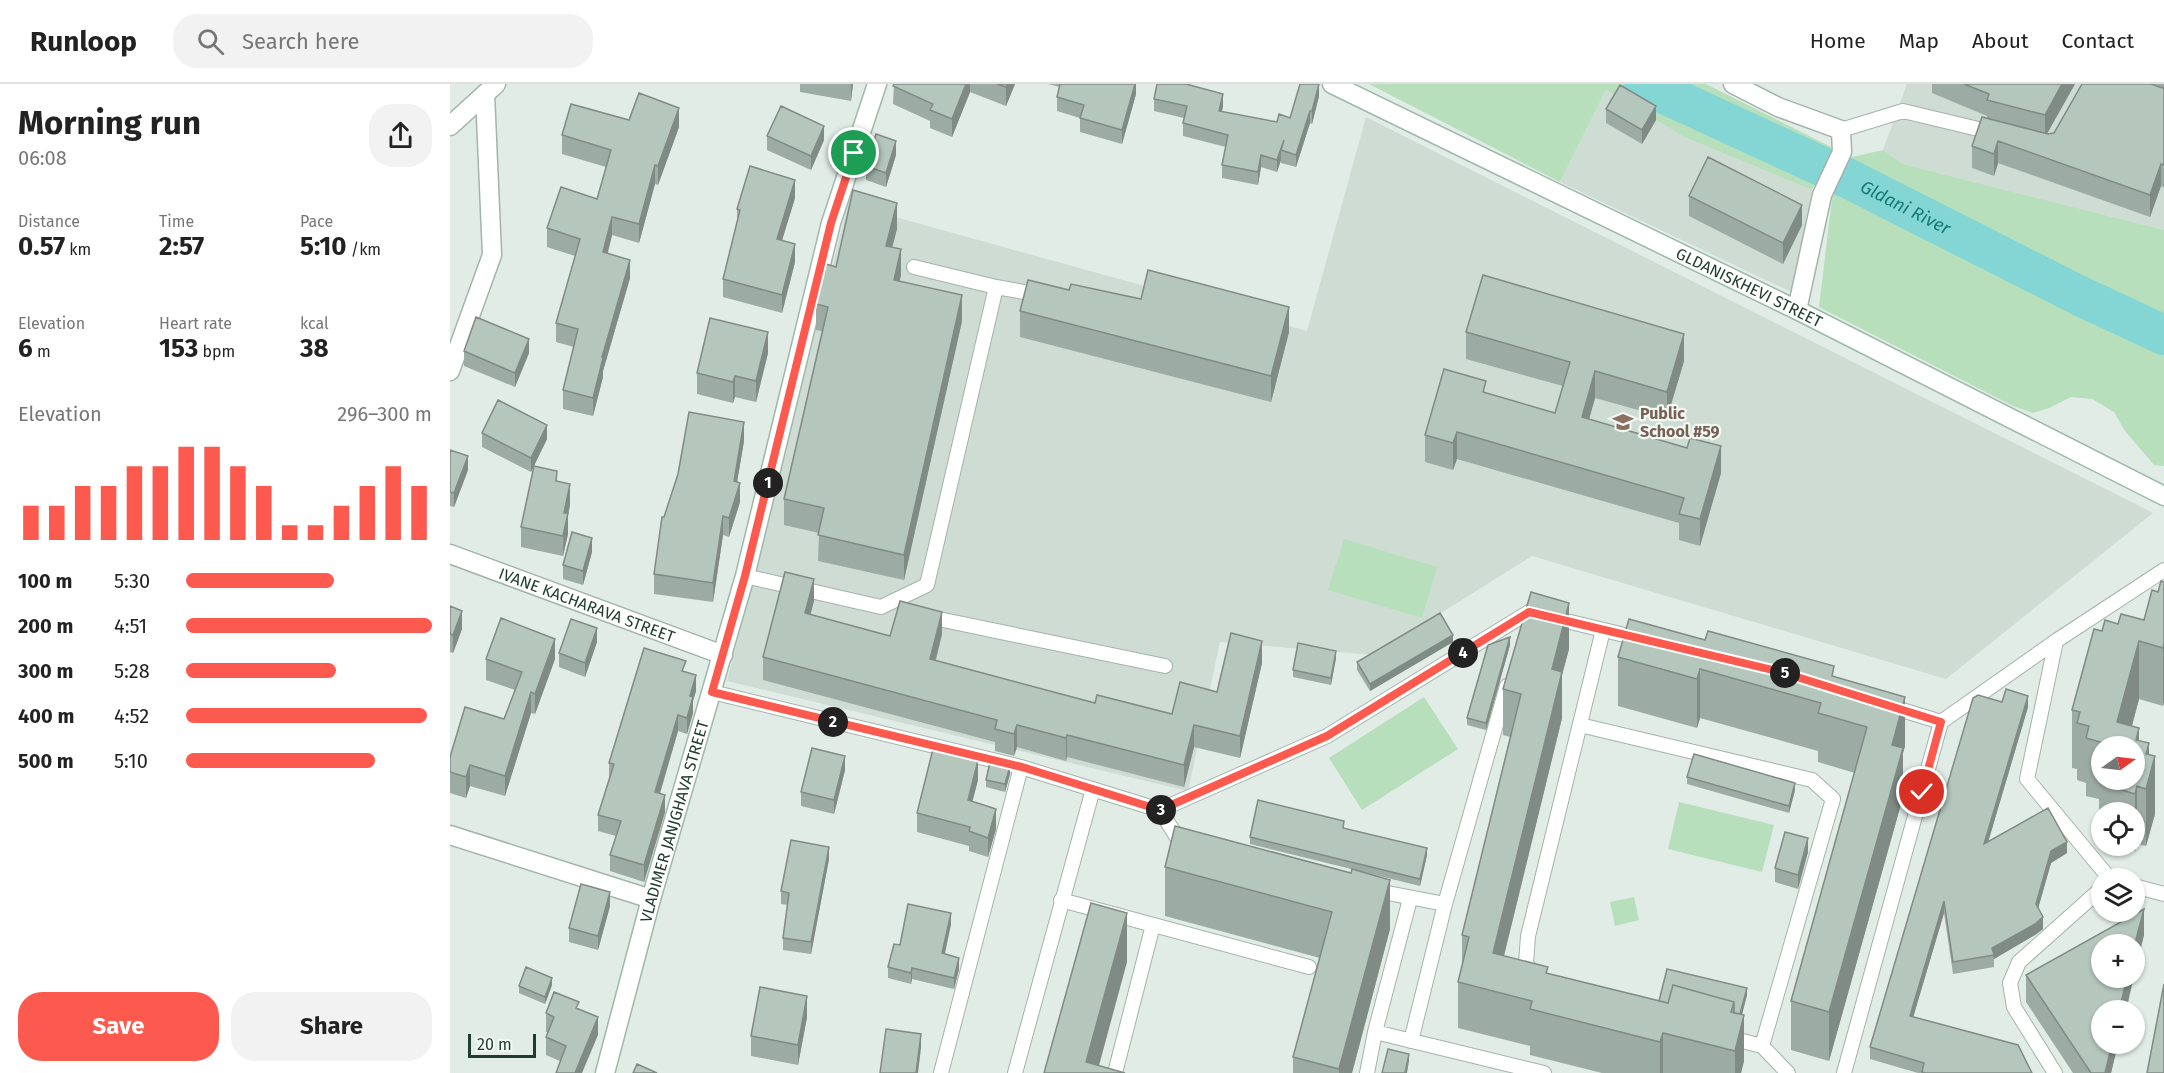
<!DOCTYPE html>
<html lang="en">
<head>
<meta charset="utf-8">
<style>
  :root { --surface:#fff; --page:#f2f2f2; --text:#222; --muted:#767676; --line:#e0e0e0; --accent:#fc5a4e }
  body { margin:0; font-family:"Fira Sans",sans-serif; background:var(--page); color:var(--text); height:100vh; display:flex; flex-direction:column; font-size:22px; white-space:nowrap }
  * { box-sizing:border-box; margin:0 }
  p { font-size:20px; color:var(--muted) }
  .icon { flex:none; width:33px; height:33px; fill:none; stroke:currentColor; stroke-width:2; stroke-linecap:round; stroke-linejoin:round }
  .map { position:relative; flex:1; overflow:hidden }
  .side { display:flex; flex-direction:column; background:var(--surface); width:450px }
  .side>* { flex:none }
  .needle { width:39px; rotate:76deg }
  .controls { position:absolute; left:1641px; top:652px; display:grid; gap:12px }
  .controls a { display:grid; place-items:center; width:54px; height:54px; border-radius:50%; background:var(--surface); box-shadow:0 2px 4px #0004; font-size:30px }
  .scale { position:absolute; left:18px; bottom:15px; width:68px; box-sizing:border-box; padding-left:6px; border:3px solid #203e30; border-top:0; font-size:16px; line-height:21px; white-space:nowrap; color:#203e30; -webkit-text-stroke:4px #f1f9f3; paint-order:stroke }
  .pin { position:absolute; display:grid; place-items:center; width:51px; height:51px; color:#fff; margin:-26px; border:3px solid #fff; border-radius:50%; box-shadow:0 2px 6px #0007 }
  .km { position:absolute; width:30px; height:30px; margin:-15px; border-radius:50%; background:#222; color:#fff; font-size:16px; line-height:30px; text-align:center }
  .round { display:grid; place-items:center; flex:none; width:63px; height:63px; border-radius:24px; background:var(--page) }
  .headline { display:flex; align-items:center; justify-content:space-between; height:102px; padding:0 18px }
  h1 { font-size:33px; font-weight:700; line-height:45px }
  .metrics { display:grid; grid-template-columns:repeat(3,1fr); gap:9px; height:102px; padding:6px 18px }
  .metrics div { display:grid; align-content:center }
  .metrics b { font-size:26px; font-weight:700 }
  .metrics small { font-size:16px; font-weight:400 }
  .metrics p { font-size:16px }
  .chart { height:168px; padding:12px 18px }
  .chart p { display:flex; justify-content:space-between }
  .chart svg { width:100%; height:108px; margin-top:6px; stroke:var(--accent); stroke-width:6 }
  .button { display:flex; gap:12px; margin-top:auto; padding:12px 18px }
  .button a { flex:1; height:69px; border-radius:24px; background:var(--accent); color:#fff; font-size:24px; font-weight:700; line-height:69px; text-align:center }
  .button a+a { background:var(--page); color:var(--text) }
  ul { padding:0 18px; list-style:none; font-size:20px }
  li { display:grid; grid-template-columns:96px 72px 1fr; align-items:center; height:45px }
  li i { height:15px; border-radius:8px; background:var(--accent) }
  header { display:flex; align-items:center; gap:36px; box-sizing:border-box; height:84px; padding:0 30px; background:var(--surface); border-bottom:2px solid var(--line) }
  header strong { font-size:28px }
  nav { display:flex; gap:33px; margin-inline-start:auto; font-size:21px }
  .search { width:420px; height:54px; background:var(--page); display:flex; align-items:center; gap:15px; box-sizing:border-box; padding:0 21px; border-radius:24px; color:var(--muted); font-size:22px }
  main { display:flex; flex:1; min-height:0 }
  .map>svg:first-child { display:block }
  .built { fill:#cedcd3 }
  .green { fill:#b7dfbb }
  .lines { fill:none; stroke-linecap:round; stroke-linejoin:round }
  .river { stroke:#84d6d4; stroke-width:40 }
  .lane-casing { stroke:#a3b4ab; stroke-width:16 }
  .street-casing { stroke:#a3b4ab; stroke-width:21 }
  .secondary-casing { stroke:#9eb9ab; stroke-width:21 }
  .lane { stroke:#fff; stroke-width:14 }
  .street { stroke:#fff; stroke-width:18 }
  .secondary { stroke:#fff; stroke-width:18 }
  .wall { fill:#9caba3; fill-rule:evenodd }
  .shaded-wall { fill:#7f8b84 }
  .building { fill:#b5c7bd; stroke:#7f8b84; stroke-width:1.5 }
  .route-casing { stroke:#fff; stroke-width:12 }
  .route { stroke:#fc5a4e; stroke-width:8 }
  .labels { text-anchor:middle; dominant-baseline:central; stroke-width:4.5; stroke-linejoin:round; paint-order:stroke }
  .street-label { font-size:16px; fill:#203e30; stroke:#f1f9f3 }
  .education-label { font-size:16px; font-weight:bold; fill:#785e54; stroke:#f1f9f3; text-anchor:start }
  .water-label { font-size:18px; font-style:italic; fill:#157a78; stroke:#f1f9f3 }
</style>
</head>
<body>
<header>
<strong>Runloop</strong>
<div class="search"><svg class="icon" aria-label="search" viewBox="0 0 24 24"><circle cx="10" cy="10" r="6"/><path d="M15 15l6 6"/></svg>Search here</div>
<nav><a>Home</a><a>Map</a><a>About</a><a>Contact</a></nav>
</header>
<main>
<section class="side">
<div class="headline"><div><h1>Morning run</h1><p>06:08</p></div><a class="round"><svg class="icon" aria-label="share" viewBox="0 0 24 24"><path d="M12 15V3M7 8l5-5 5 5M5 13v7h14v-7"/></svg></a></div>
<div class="metrics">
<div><p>Distance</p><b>0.57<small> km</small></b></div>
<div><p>Time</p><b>2:57</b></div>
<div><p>Pace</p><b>5:10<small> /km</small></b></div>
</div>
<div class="metrics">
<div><p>Elevation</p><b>6<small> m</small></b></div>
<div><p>Heart rate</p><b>153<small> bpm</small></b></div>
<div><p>kcal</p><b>38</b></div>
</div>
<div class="chart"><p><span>Elevation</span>296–300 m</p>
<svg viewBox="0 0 160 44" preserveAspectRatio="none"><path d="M5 44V30M15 44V30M25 44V22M35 44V22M45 44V14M55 44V14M65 44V6M75 44V6M85 44V14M95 44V22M105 44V38M115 44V38M125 44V30M135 44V22M145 44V14M155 44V22"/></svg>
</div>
<ul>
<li><b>100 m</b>5:30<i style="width:60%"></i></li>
<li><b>200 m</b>4:51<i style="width:100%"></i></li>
<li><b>300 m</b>5:28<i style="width:61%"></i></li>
<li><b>400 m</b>4:52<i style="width:98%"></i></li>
<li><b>500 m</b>5:10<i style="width:77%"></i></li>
</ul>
<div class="button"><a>Save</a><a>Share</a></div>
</section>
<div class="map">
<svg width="1714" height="989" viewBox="0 0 1714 989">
  <rect width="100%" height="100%" fill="#e0ece5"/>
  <path class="built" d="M1457,0H1714V146L1453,80L1433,66Z
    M1156,6L1234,53L1362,106L1341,208L1110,98Z
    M916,33L1703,429L1496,595L1082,472L924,571L770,558L738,707L277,597L398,120L857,247Z"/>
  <path class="green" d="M919,0H1256L1381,63L1362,106L1234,53L1156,6L1110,98Z
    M1433,66L1453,80L1714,146V382L1704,381L1675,347L1664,328L1642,315L1621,313L1599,324L1583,329L1563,322L1369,223L1382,115L1402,73Z
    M894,455L987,483L972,534L878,506Z
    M974,613L1008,665L912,726L879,674Z
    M1229,718L1324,741L1312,788L1218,765Z
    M1184,813L1189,836L1165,842L1160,818Z"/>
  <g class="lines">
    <path class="river" id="s1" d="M1193,0L1399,95L1630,212L1714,251"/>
    <g class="lane-casing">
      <path id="lane" d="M1391,46L1453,27L1545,49
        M546,203L591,211
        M295,492L431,523L477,501L546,203L464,183
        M474,532L715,582
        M1606,557L1577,695L1660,795
        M262,608L571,683L710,726L728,755L735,760
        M1439,622L1491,638L1606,557L1714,486
        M1130,641L1362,696L1383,715L1312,962
        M710,726L877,652L1079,528L1191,555
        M1684,802L1714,810
        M922,806L995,820L1057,602
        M611,816L859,883
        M1084,892L1076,879L1078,852L1153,546
        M925,948L1094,989
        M1277,953L1312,962L1338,989
        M961,957L995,820
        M491,989L571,683
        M565,989L643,705
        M665,989L703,841
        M917,989L925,948L960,815
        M1394,989L1491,638
        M1605,989L1564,923L1560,899L1569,878L1652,804"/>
    </g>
    <g class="street-casing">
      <g id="street">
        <path d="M1283,0L1328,23L1391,46L1392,68L1372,111L1347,226"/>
        <path d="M0,42L46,0"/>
        <path d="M0,287L42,171L35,10"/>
        <path id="s2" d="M0,470L273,571"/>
        <path d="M0,751L201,815"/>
      </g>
    </g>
    <g class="secondary-casing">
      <g id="secondary">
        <path id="s3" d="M882,0L1347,226L1714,412"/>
        <path id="s4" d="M155,989L201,815L295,492L381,139L427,0"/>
      </g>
    </g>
    <use href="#lane" class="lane"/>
    <use href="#street" class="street"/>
    <use href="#secondary" class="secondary"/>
  </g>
  <path class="wall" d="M350,0H403L401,17L350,8Z
    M444,0H565L556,22L520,8L502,53L480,44V37L443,20Z
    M598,0H686V10L672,60L630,48V34L607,27V13L610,3Z
    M1482,0H1625L1597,50L1604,49L1632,0H1714V104L1711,102L1700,133L1548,79L1544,92L1522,84V62L1537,35V32L1482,9Z
    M869,12L862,40L860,39L846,83L831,79V76L827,88L811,83L808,101L772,94V81L776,63L733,52V39L734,34L704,27V15L773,22L772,28L827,38L840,34Z
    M1156,25L1206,36L1192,60L1156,39Z
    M179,36L229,43L208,101L205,100L189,159L162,151L158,169L180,194L153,287V293L143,332L113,325V306L124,263L106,258V239L125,172L97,163V144L147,115L156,83L112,70V51Z
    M317,52L374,56L361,86L317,66Z
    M446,71L436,103L416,96V82Z
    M1239,112L1352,141L1333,180L1239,132Z
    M345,114L332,156L345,178L332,229L273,213V195L287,138V125Z
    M447,145L442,163L451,191L449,197L512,237L454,496L368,477L369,449L334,441V415L372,247L366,246V220L386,183Z
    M619,206L691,215L839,248L821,318L570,253V227Z
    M1016,248L1234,277L1217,334L1145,314L1139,335L1271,389L1250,462L1229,456V439L1007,375L1003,386L975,378V351L1036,309L1105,329L1113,302L1016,275Z
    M14,267L79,269L65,303L14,282Z
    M318,269L306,318L285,313L283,319L247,310V289Z
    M32,349L97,355L81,388L32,363Z
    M294,357L287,398L290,418L279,453L273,451L263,518L204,510V490L214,433Z
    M0,366L18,386L4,423L0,422Z
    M107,398L120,421L118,431V450L113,472L71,463V443Z
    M142,468L133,501L113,495V481Z
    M1714,498V617L1713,622L1689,615L1682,642L1689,657L1699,670L1705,730L1696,762L1687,760L1685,767L1666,762H1684V729H1652V749L1649,748V715L1636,712V699L1627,696V685L1622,684V626L1652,547L1668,540L1694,536ZM1652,663H1684V696H1652Z
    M364,517L360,531L440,552L492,550L486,576L645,619L722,630L767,608L812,579L790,674L744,663L734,703L617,673L616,677L567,663L564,672L545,667V658L313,596V573Z
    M0,522L12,545L3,569L0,568Z
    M147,558L135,593L109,583V569Z
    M1003,558L920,607L907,586V578Z
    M1060,561L1036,646L1017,641V634Z
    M1119,565L1112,591V634L1054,872L1098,889L1209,917L1297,911L1292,930L1294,977L1291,989H1152L1080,971V962L1008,944V898L1012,882V851L1060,653L1053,651V605Z
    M1168,573L1384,593L1455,662L1453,669V713L1379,977L1341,966V917L1405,689L1368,678V667L1250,634L1247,644L1168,622Z
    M886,574L881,601L843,593V586Z
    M36,575H105L85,630L81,629L55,712L20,702L16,714L0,709V673L54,635L65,606L36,596Z
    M236,587L246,607L243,617V629L237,650L228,647L210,710L215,728L194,798L160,787V771L166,752L148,747V731L159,695V679Z
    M1552,618L1578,623L1538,758L1617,769L1601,779L1588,824L1593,845L1585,851L1544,875V883L1503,890L1494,829L1463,933L1582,989H1468L1420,975V963Z
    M395,686L384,730L351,722V708Z
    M560,690L555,708L536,703V696Z
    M1237,693L1345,706L1339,729L1237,700Z
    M528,696L522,717L546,745L538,773L519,767V762L467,748V729Z
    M894,744L977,771L970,802L909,787L940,845L902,989H843V973L870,874L715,832V783L901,789V785L800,760V753Z
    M1358,768L1348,805L1325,798V784Z
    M379,775L361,870L333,866V854L338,821L331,820V807Z
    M160,822L148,866L119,858V844Z
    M501,840L495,870L509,885L504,905L462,895L461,900L438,894V883L450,861Z
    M1694,851L1676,927H1652V960H1668L1661,989H1623L1576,918V891Z
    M102,901L95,920L69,909V902Z
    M129,925L148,951L110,977L96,971V953L98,948H96V929Z
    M357,933L348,981L301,972V952Z"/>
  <path class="shaded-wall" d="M401,0H403L401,17Z
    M516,0H520V8L502,53V35Z
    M558,0H565L556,22V3Z
    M685,0H686V10L672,60V46Z
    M869,0V12L862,40V27Z
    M1612,0H1625L1595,53V31Z
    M773,10V22L769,39V27Z
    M1206,22V36L1192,60V46Z
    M229,24V43L208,101V82Z
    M860,27V39L846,83V71Z
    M374,42V56L361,86V72Z
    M834,56L831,66V76L827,88V76Z
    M446,57V71L436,103V89Z
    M1548,57V79L1544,92V70Z
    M811,71V83L808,101V88Z
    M1711,80V102L1700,133V111Z
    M205,81V100L189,159V140Z
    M345,96V114L327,173V155Z
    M447,119V145L436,187V162Z
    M1352,121V141L1333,180V159Z
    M162,133V151L153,186V168Z
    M345,160V178L332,229V211Z
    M451,165V191L444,221V196Z
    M180,176V194L153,287V293L143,332V314L152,273Z
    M512,211V237L454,496V471Z
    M839,223V248L821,318V292Z
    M318,248V269L306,318V297Z
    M1234,250V277L1217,334V308Z
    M79,255V269L65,303V289Z
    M1145,287V314L1132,360V333Z
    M285,292V313L283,319V298Z
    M294,338V357L284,416V397Z
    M97,341V355L81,388V374Z
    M1007,348V375L1003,386V359Z
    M1271,362V389L1250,462V435Z
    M18,372V386L4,423V409Z
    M290,399V418L279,453V434Z
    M120,400V421L118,431V450L113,472L114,429Z
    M273,432V451L263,518V499Z
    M142,454V468L133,501V487Z
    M364,495V517L355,551V529Z
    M1119,519V565L1112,591V634L1045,908L1043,869L1102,585Z
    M12,527V545L3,569V551Z
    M492,528V550L480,597V575Z
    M147,544V558L135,593V579Z
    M1003,551V558L920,607V600Z
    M1060,553V561L1036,646V639Z
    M105,555V575L85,630V610Z
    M812,557V579L790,674V652Z
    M1689,557V615L1676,663L1667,638Z
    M1714,559V617L1713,622V564Z
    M886,567V574L881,601V594Z
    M1250,585V634L1247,644V595Z
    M246,591V607L243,617V629L237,650V634L240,612Z
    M81,608V629L55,712V692Z
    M1578,612V623L1534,772V760Z
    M1455,613V662L1453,669V713L1379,977V928L1442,661Z
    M228,631V647L205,725V708Z
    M567,641V663L564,672V650Z
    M744,641V663L734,703V681Z
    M1689,644V702H1687V760L1685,767V710L1686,656Z
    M617,651V673L616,677V654Z
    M1699,659V693L1705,672V730L1696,762V670Z
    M395,672V686L384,730V716Z
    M528,676V696L518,735V716Z
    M20,681V702L16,714V693Z
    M560,682V690L555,708V700Z
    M1345,699V706L1339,729V722Z
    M215,711V728L194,798V781Z
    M546,725V745L538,773V754Z
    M1358,754V768L1348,805V791Z
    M1617,758V769L1601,779L1586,832V820L1601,767Z
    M379,763V775L361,870V858Z
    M977,764V771L970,802V795Z
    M940,796V845L902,989H889V985Z
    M160,808V822L148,866V852Z
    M1494,817V829L1460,944V932Z
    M1694,825V851L1684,890V863Z
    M501,829V840L492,881V869Z
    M677,829V878L647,989L636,978Z
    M1593,833V845L1585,851L1544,875L1542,864Z
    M509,874V885L504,905V894Z
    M462,884V895L461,900V889Z
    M102,894V901L95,920V913Z
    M1677,894H1683L1676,927H1669Z
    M1297,904V911L1288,946V939Z
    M357,912V933L348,981V961Z
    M1294,931V977L1291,989H1285V967Z
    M148,933V951L132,989H125Z
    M1213,949V989H1210V958Z
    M471,950V964L468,989H466Z
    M1662,960H1668L1661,989H1655Z
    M959,970V977L957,989H955Z"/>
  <path class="building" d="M444,0H516L502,35L480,26L483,20L443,2Z
    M547,0H558L556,3Z
    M610,0H685L672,46L630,34L634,21L607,13Z
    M707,0H736L773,10L769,27L827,38L829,30L840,34L850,0H869L862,27H860L846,71L831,66L834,56L827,76L811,71L808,88L772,81L778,51L733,39L737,22L704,15Z
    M1514,0H1612L1595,31L1537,16L1539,10Z
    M1632,0H1701L1712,4L1714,3V81L1711,80L1700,111L1548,57L1544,70L1522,62L1532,33L1598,50L1604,49Z
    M1170,1L1206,22L1192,46L1156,25Z
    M189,9L229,24L208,82L205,81L189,140L162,133L153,168L180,176L152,273L153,274L143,314L113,306L128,245L106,239L130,155L97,144L111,103L147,115L161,66L112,51L121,20L179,36Z
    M331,22L374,42L361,72L317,52Z
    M426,50L446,57L436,89L416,82Z
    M1258,73L1352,121L1333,159L1239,112Z
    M300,82L345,96L327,155L345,160L332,211L273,195L290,126L287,125Z
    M403,106L447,119L436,162L451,165L444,196L512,211L454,471L368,451L374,424L334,415L378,223L366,220L376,180L386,183Z
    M698,186L839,223L821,292L570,227L578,196L619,206L621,200L691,215Z
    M1033,191L1234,250L1217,308L1145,287L1132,333L1237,364L1240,354L1271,362L1250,435L1229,430L1234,414L1007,348L1003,359L975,351L994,285L1036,297L1033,308L1105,329L1120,278L1016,248Z
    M26,233L79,255L65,289L14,267Z
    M260,234L318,248L306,297L285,292L283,298L247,289Z
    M48,316L97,341L81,374L32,349Z
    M239,328L294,338L284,397L290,399L279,434L273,432L263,499L204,490L212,433H214L228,390Z
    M0,366L18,372L4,409L0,408Z
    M84,382L107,387L106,397L120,400L114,429H118L113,452L71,443Z
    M122,448L142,454L133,487L113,481Z
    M335,488L364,495L355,529L440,552L450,517L492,528L480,575L645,619L647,611L722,630L730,598L767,608L781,549L812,557L790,652L744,641L734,681L617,651L616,654L567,641L564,650L545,645L547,636L313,573Z
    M1711,497L1714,498V559L1713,564L1689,557L1667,638L1689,644L1686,656L1699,659L1696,670L1705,672L1696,705L1687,702L1685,710L1652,700L1653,696H1684V663H1656L1657,660L1636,654L1639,642L1627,639L1630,628L1622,626L1644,545L1652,547L1655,536L1668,540L1671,530L1694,536L1702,506L1708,508Z
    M1081,508L1119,519L1102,585L1112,588L1043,869L1098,883L1096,889L1218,919L1223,901L1284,918L1281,928L1294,931L1285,967L1213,949L1210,958L1080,925L1082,917L1008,898L1019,853L1012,851L1071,610L1053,605Z
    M0,522L12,527L3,551L0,550Z
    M990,529L1003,551L920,600L907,578Z
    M51,534L105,555L85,610L81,608L55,692L20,681L16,693L0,688V673L15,623L54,635L72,588L36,575Z
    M121,535L147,544L135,579L109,569Z
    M1179,535L1255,556L1258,547L1384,582L1382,592L1455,613L1442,661L1453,664L1379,928L1341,917L1417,643L1368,629L1371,619L1250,585L1247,595L1168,573Z
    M1060,553L1036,639L1017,634L1038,561Z
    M848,559L886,567L881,594L843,586Z
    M194,564L236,577L232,587L246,591L240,612L243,613L237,634L228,631L205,708L215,711L194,781L160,771L171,737L148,731L164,680L159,679Z
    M1556,605L1578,612L1534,760L1598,724L1617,758L1601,767L1586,820L1593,833L1585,840L1542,864L1544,871L1503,878L1494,817L1460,932L1568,961L1582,989H1475L1472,988L1474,979L1420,963L1523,614L1528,611L1552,618Z
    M362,664L395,672L384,716L351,708Z
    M483,665L528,676L518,716L546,725L538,754L519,747L520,743L467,729Z
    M1244,670L1345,699L1339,722L1237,693Z
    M540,678L560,682L555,700L536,696Z
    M1652,680V691L1649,690Z
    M808,716L894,737L893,744L977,764L970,795L800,753Z
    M725,742L901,789L902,785L940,796L889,985L843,973L882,828L715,783Z
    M1335,748L1358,754L1348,791L1325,784Z
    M341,756L379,763L361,858L333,854L339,809L331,807Z
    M131,800L160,808L148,852L119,844Z
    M641,819L677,829L636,978L675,989H594Z
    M458,820L501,829L492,869L509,874L504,894L462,884L461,889L438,883L444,860L450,861Z
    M1694,825L1684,863V861H1652V894H1677L1669,927H1652V960H1662L1655,989H1641L1576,891Z
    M76,883L102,894L95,913L69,902Z
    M1217,885L1297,904L1290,930L1284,929V918L1223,901L1218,919L1209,917Z
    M1714,900V989H1697Z
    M310,903L357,912L348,961L301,952Z
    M104,908L129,918L126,924L148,933L125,989H106L116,962L96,953L104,933L96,929Z
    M436,945L471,950L466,989H430Z
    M938,965L959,970L955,989H932Z
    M187,980L207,989H183Z"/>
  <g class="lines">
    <g class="route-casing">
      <path id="route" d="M404,69L381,139L295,492L262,608L572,683L710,726L877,652L1079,528L1331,588L1491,638L1472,708"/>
    </g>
    <use href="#route" class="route"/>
  </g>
  <defs>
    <g id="school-bare" transform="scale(1.62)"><path d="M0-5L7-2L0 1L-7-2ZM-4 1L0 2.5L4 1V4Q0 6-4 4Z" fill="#8d6e63" stroke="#f1f9f3" stroke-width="2.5" paint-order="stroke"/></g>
  </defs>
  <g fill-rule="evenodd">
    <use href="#school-bare" x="1173" y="338"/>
  </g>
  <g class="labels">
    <g class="street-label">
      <text stroke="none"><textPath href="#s3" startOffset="464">GLDANISKHEVI STREET</textPath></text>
      <text stroke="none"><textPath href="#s2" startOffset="146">IVANE KACHARAVA STREET</textPath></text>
      <text stroke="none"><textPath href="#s4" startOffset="261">VLADIMER JANJGHAVA STREET</textPath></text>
    </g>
    <g class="education-label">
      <text x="1190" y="329">Public<tspan x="1190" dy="18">School #59</tspan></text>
    </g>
    <g class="water-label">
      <text stroke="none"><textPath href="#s1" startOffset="290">Gldani River</textPath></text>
    </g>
  </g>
</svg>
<div class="controls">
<a><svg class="needle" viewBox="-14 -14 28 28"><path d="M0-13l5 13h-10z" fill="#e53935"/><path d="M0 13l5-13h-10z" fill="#767676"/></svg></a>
<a><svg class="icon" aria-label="locate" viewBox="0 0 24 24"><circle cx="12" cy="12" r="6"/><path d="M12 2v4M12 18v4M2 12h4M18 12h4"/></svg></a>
<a><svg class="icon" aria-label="layers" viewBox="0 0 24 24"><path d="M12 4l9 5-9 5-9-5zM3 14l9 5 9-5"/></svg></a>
<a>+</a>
<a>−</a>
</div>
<div class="scale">20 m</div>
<div class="pin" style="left:404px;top:69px;background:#1e9e55"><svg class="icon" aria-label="arrive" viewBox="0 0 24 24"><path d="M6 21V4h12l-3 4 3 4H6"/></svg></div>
<div class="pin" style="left:1472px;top:708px;background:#d93025"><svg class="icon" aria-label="check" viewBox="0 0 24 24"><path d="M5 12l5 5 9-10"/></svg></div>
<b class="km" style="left:318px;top:399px">1</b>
<b class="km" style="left:383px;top:638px">2</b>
<b class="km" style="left:711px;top:726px">3</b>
<b class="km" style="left:1013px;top:569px">4</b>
<b class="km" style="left:1335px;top:589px">5</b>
</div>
</main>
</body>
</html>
